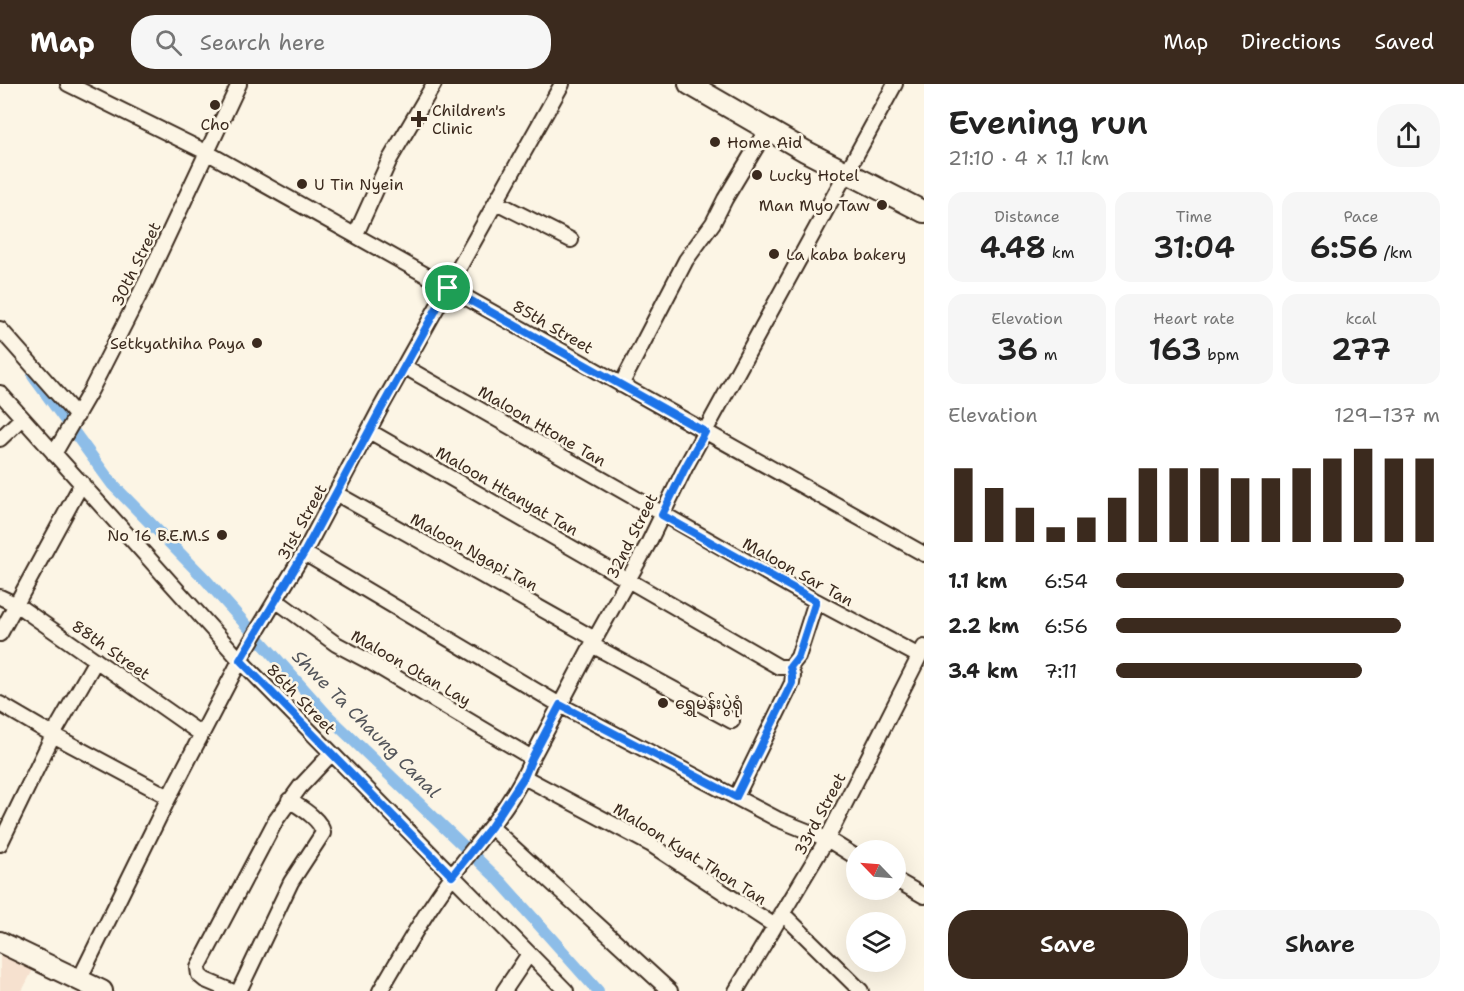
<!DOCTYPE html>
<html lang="en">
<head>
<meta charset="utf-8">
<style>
  :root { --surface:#fff; --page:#f6f6f6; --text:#222; --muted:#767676; --accent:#3b2a1e }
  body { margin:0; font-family:"Shantell Sans","Noto Sans Myanmar",sans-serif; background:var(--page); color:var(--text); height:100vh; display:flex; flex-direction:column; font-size:22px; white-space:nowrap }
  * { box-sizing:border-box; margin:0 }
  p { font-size:20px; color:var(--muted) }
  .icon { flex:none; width:33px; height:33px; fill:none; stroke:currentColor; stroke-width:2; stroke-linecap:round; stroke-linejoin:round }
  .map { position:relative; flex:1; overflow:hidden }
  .details { display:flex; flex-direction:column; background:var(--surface); width:540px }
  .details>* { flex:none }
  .needle { width:39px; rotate:295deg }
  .controls { position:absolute; left:846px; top:756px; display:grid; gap:12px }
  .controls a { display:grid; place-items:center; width:60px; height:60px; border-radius:50%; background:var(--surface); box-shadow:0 6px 24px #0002; font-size:30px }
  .pin { position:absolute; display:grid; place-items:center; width:51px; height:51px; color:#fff; margin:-26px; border:3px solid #fff; border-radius:50%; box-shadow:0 2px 6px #0007 }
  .round { display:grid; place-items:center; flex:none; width:63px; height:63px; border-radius:24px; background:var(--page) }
  .overview { display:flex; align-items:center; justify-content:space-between; height:102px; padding:0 24px }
  h1 { font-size:33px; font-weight:600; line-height:45px }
  .metrics { display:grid; grid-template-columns:repeat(3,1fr); gap:9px; height:102px; padding:6px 24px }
  .metrics div { display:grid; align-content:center; border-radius:15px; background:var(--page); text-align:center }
  .metrics b { font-size:30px; font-weight:600 }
  .metrics small { font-size:16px; font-weight:400 }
  .metrics p { font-size:16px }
  .chart { height:168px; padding:12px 24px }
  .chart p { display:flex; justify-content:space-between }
  .chart svg { width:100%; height:108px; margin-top:6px; stroke:var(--accent); stroke-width:6 }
  .cta { display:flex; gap:12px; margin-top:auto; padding:12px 24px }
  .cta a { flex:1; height:69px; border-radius:24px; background:var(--accent); color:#fff; font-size:24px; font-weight:600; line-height:69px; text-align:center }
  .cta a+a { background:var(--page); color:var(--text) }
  ul { padding:0 24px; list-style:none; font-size:20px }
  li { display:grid; grid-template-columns:96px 72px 1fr; align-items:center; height:45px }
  li i { height:15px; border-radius:8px; background:var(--accent) }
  header { display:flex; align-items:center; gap:36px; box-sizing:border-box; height:84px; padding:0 30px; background:var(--accent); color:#fff }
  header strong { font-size:28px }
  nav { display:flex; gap:33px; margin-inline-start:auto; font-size:21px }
  .search { width:420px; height:54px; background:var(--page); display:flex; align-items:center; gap:15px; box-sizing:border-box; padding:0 21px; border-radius:24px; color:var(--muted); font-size:22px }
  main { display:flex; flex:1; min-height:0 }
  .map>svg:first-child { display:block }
  .built { fill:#f6e1cf }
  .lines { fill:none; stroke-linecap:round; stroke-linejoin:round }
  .canal { stroke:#8dbde8; stroke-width:12 }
  .street-casing { stroke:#3b2a1e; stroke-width:18 }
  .secondary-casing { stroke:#3b2a1e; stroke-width:24 }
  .street { stroke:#fcf5e5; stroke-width:14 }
  .secondary { stroke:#fcf5e5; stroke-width:20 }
  .route-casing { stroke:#fff; stroke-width:12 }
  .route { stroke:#1a73e8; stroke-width:8 }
  .poi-dot { fill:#3b2a1e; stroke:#fcf5e5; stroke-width:2 }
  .labels { text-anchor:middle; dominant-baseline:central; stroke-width:5; stroke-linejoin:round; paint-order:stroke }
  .poi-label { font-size:16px; fill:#3b2a1e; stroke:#fcf5e5; text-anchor:start }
  .street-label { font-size:16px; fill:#3b2a1e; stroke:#fcf5e5 }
  .water-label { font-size:18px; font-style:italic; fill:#54565b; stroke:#fcf5e5 }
</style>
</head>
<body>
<header>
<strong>Map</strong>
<div class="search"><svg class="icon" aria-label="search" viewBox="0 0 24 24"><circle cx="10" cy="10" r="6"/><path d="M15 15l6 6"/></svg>Search here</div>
<nav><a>Map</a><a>Directions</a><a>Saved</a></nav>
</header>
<main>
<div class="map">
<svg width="924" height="907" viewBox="0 0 924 907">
  <rect width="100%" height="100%" fill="#fcf5e5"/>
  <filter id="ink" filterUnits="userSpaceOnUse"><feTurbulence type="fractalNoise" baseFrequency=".0167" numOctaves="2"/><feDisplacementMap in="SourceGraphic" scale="12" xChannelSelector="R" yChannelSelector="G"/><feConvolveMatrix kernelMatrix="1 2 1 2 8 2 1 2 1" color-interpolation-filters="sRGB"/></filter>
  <g filter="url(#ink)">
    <path class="built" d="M0,865L35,882L22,907H0Z"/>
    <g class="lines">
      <path class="canal" d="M33,292L112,400L205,495L326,630L500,797L598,907"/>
      <g class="street-casing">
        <path id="street" d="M68,0L208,69L924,470
          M496,118L571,156
          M356,150L390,75L434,0
          M0,245L77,332
          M405,283L816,517L919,572
          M621,301L686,176L713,139L725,115L767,45
          M0,309L240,576L566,907
          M369,347L779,583H790L798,573L816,517
          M0,355L22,334
          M54,370L91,306L147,196L239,0
          M337,410L595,555
          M304,469L560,621L777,735L827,755L856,773
          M0,513L17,521L201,650
          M277,517L336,560L370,578L532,674
          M0,550L82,399
          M592,561L732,637
          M0,620L53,651L169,713
          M524,693L650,760L775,842
          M736,713L792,599L793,592L790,583
          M491,743L670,907
          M0,760L53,651L96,576
          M896,796L924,812
          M782,829L861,907
          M79,896L169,713L245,567L304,469L380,325L562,0
          M231,907L205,896L199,891L198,884L276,736L300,703L331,670
          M239,907L291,798L323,749C321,735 301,724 289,716
          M380,907C403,868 426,827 453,791C481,753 514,719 532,674L595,555L648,460L685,384L895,0
          M504,907L529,870
          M736,907L827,755L924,563"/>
      </g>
      <g class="secondary-casing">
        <path id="secondary" d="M689,0L805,67L924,128
          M0,858L102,907"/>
      </g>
      <use href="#street" class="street"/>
      <use href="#secondary" class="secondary"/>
    </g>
  </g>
  <g class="lines" filter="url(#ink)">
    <g class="route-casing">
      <path id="route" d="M448,204L705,348L685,384L662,431L816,517L798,573L790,583L792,592V599L736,713L560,621L532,674L524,693L491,743L452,792L240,576L304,469L381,325Z"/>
    </g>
    <use href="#route" class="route"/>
  </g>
  <g class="poi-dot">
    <circle cx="215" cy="21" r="6"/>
    <path d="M416 26h6v6h6v6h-6v6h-6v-6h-6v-6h6z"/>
    <circle cx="715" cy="58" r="6"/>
    <circle cx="757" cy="91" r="6"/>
    <circle cx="302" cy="100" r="6"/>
    <circle cx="882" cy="121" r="6"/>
    <circle cx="774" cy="170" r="6"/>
    <circle cx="257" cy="259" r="6"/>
    <circle cx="222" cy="451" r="6"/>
    <circle cx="663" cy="619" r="6"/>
  </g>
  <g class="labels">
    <g class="poi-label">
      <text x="432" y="26">Children's<tspan x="432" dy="18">Clinic</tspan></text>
      <text x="215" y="40" text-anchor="middle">Cho</text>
      <text x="727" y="58">Home Aid</text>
      <text x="769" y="91">Lucky Hotel</text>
      <text x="314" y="100">U Tin Nyein</text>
      <text x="870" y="121" text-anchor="end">Man Myo Taw</text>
      <text x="786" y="170">La kaba bakery</text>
      <text x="245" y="259" text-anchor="end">Setkyathiha Paya</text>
      <text x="210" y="451" text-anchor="end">No 16 B.E.M.S</text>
      <text x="675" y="619">ရွှေမန်းပွဲရုံ</text>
    </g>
    <g class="street-label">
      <text transform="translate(136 180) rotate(-64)">30th Street</text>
      <text transform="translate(553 243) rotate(30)">85th Street</text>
      <text transform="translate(542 342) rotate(30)">Maloon Htone Tan</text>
      <text transform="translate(507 407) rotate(30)">Maloon Htanyat Tan</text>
      <text transform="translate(302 438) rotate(-61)">31st Street</text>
      <text transform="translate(632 452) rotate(-63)">32nd Street</text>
      <text transform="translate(474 468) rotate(29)">Maloon Ngapi Tan</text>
      <text transform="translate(798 488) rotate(29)">Maloon Sar Tan</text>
      <text transform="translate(111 566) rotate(35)">88th Street</text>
      <text transform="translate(411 584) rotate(30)">Maloon Otan Lay</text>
      <text transform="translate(301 615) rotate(46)">86th Street</text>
      <text transform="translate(820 730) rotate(-62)">33rd Street</text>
      <text transform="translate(690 770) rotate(32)">Maloon Kyat Thon Tan</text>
    </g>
    <g class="water-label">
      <text transform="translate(366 640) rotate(45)">Shwe Ta Chaung Canal</text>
    </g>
  </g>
</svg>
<div class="controls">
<a><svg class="needle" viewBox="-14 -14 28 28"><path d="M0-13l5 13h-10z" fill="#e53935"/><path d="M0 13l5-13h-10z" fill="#767676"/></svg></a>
<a><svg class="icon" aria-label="layers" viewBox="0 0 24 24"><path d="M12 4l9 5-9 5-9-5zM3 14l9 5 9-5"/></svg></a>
</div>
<div class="pin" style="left:448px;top:204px;background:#1e9e55"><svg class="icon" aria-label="arrive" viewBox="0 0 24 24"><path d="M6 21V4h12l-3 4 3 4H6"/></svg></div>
</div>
<section class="details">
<div class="overview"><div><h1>Evening run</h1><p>21:10 · 4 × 1.1 km</p></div><a class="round"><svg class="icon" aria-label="share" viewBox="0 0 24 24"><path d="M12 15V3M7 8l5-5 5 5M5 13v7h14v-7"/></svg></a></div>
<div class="metrics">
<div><p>Distance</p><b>4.48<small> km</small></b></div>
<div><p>Time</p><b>31:04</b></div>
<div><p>Pace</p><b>6:56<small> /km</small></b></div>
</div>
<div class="metrics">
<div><p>Elevation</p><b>36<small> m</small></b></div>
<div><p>Heart rate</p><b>163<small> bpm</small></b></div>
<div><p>kcal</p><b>277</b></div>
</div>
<div class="chart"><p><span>Elevation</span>129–137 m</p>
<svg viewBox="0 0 160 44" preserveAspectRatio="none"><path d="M5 44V14M15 44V22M25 44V30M35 44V38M45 44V34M55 44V26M65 44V14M75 44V14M85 44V14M95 44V18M105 44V18M115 44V14M125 44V10M135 44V6M145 44V10M155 44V10"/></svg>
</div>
<ul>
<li><b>1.1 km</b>6:54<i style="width:89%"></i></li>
<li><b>2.2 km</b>6:56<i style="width:88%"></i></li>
<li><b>3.4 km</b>7:11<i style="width:76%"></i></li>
</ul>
<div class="cta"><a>Save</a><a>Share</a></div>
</section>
</main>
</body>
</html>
